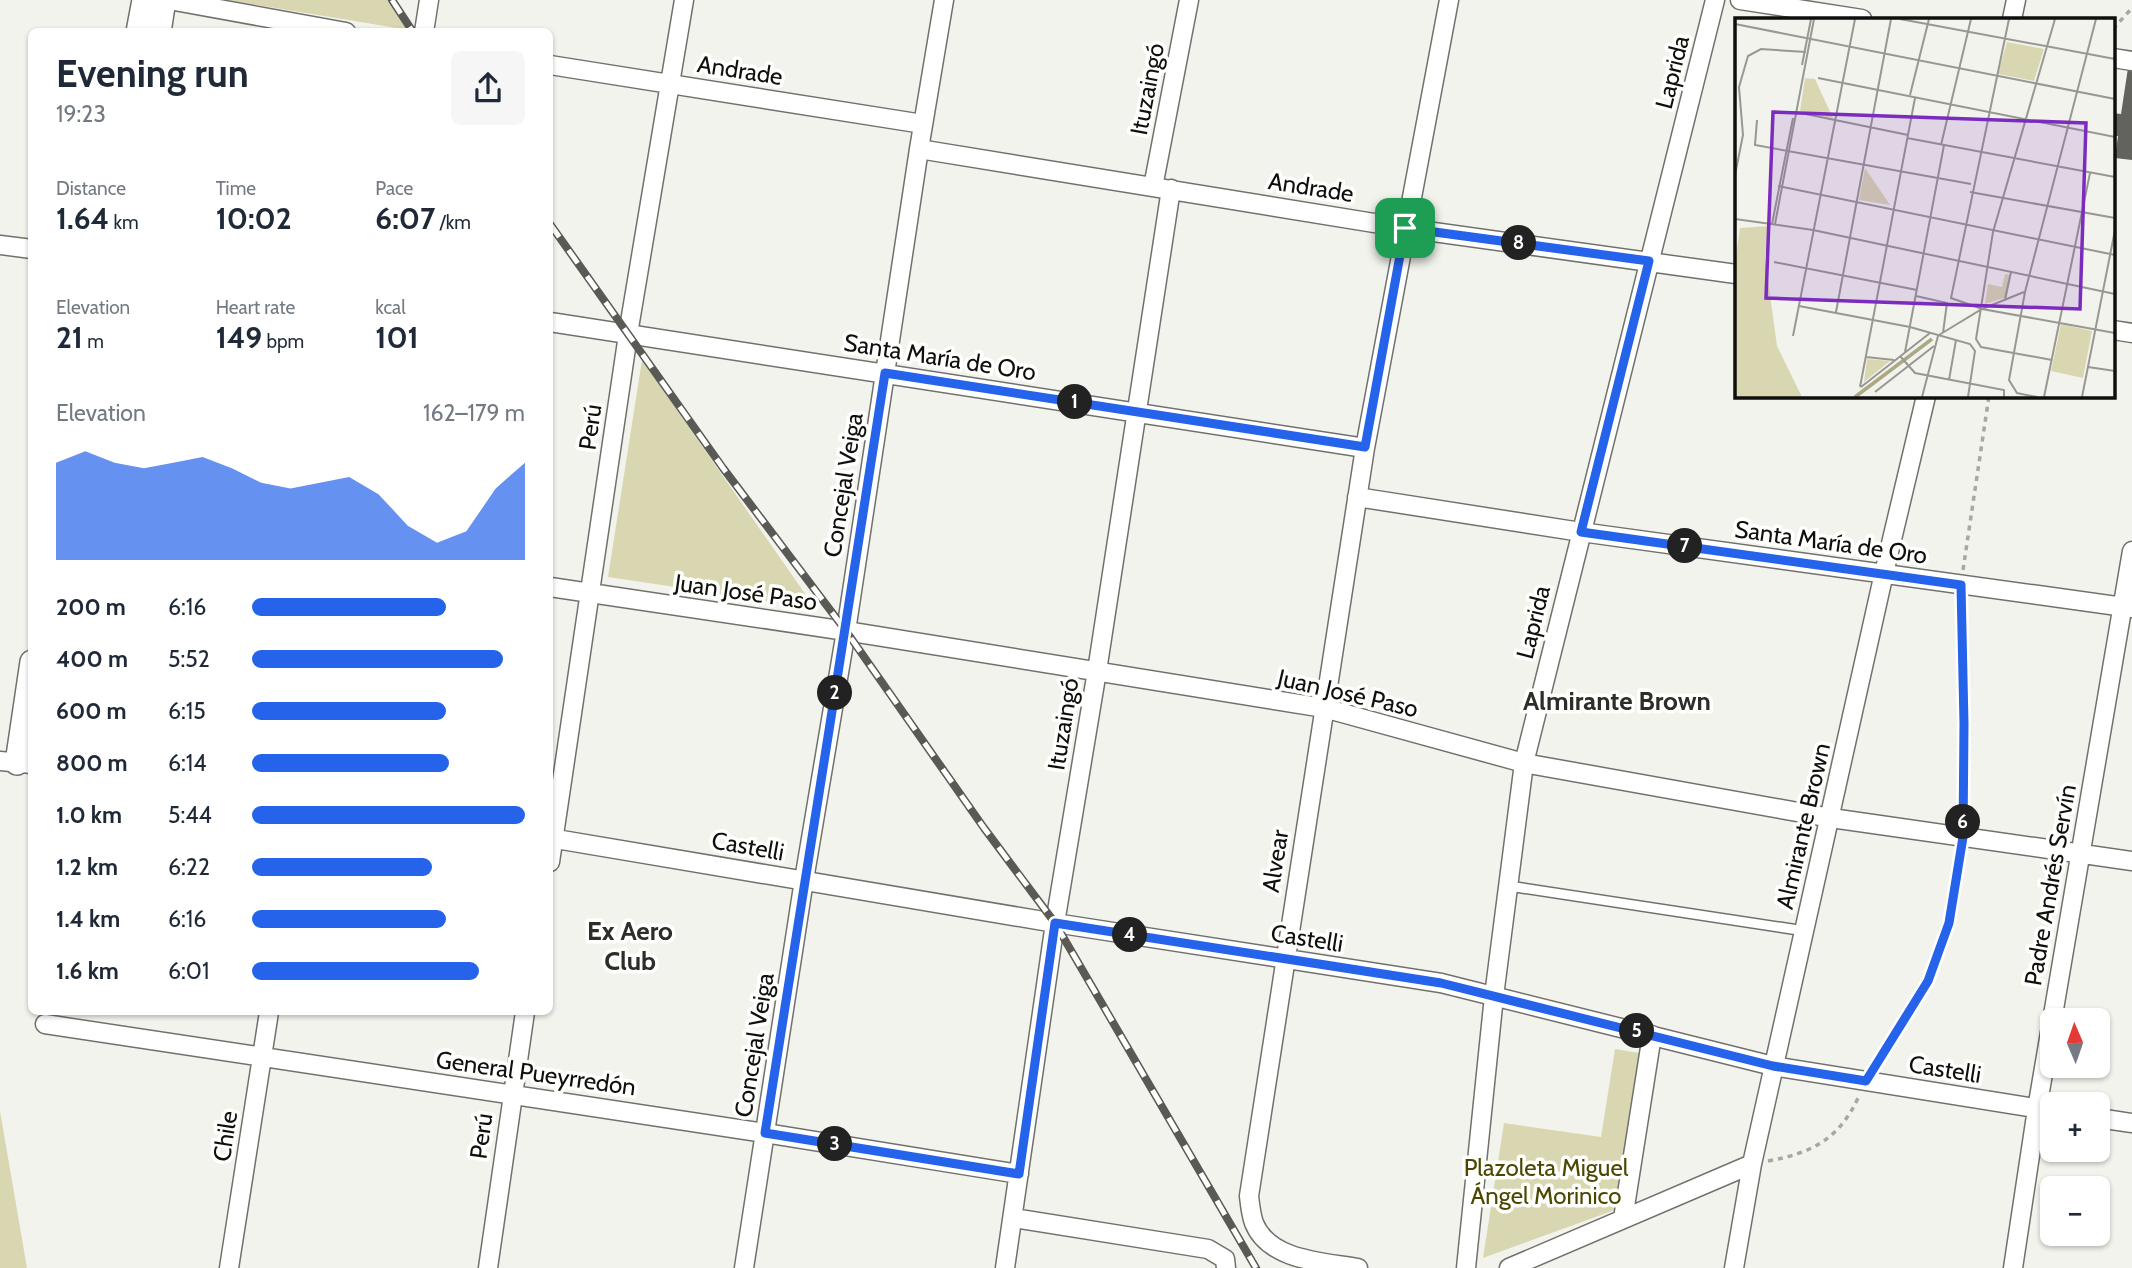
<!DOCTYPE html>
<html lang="en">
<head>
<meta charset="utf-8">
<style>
  :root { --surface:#fff; --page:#f6f6f7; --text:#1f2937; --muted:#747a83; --accent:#2563eb }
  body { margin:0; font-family:Cabin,sans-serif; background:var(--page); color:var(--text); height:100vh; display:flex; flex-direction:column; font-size:26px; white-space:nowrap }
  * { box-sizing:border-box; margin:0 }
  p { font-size:23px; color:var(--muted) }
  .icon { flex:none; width:38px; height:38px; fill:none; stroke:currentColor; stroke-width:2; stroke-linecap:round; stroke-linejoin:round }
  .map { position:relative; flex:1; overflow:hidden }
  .sheet { position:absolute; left:28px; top:28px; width:525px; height:987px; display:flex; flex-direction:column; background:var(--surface); border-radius:10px; box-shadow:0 2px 5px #0004 }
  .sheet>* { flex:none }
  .needle { width:46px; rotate:358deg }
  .tools { position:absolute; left:2040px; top:1008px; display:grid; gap:14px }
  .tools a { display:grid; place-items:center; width:70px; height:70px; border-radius:10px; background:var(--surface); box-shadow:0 2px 5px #0004; font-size:35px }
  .pin { position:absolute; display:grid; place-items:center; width:60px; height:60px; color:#fff; margin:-30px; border-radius:14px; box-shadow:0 4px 10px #0006 }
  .km { position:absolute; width:35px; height:35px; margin:-18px; border-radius:50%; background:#222; color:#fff; font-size:19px; line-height:35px; text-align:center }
  .round { display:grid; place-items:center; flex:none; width:74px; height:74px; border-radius:10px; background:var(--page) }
  .summary { display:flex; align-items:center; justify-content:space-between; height:119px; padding:0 28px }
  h1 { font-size:38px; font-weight:700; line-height:52px }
  .metrics { display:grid; grid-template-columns:repeat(3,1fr); gap:10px; height:119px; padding:7px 28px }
  .metrics div { display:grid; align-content:center }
  .metrics b { font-size:30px; font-weight:700 }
  .metrics small { font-size:19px; font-weight:400 }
  .metrics p { font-size:19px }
  .chart { height:196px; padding:14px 28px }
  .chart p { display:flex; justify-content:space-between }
  .chart svg { width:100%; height:126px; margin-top:7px; fill:var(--accent); opacity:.7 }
  ul { padding:0 28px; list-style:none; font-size:23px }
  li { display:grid; grid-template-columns:112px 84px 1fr; align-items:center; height:52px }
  li i { height:18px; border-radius:9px; background:var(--accent) }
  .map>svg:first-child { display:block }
  .green { fill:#d9d7b1 }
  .building { fill:#63635e }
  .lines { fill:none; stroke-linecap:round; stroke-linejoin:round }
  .lane-casing { stroke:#71716c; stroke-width:12 }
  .street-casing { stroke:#71716c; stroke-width:21 }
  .secondary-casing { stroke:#71716c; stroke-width:26 }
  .path { stroke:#a7a7a3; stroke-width:3.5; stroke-dasharray:5 5; stroke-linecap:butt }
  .lane { stroke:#fff; stroke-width:9 }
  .street { stroke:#fff; stroke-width:18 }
  .secondary { stroke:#fff; stroke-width:23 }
  .rail-casing { stroke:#595956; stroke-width:8 }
  .rail { stroke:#fffffe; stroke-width:5; stroke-dasharray:16; stroke-linecap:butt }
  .route-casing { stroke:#fff; stroke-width:14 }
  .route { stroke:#2563eb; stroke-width:9 }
  .labels { text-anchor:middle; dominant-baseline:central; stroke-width:7; stroke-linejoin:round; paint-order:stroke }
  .street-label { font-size:24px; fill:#0f0f0d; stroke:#fffffe }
  .park-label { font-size:24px; fill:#4c4700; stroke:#fffffe }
  .neighbourhood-label { font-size:26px; font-weight:bold; fill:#2e2d29; stroke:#fffffe }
  .inset-river { fill:none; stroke:#aba983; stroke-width:3.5 }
  .inset-road { fill:none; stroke:#989893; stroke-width:2 }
  .view { fill:#7b2cbf; fill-opacity:0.15; stroke:#7b2cbf; stroke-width:3.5 }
  .inset-edge { fill:none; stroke:#0f0f0d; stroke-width:3.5 }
</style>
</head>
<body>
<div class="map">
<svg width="2132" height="1268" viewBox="0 0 2132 1268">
  <rect width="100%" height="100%" fill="#f3f3ed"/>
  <path class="green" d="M226,0H389L409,30Z
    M642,360L815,608L608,577Z
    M1615,1049L1657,1056L1634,1203L1483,1258L1504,1123L1601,1137Z
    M0,1111L27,1268H0Z"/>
  <path class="building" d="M2128,68L2132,69V160L2115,158L2118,136H2113V113L2121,114Z"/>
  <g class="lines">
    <g class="lane-casing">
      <path id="lane" d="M1509,886L1805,931"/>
    </g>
    <g class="street-casing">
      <path id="street" d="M169,0L346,32
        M1740,0L1862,19
        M2012,19L2016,0
        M424,32L429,0
        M2113,58L2132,61
        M550,65L923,124
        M919,149L1405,228L1736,274
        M1153,187L1189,0
        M0,245L32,249
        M550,322L1365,448
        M2113,330L2132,333
        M1357,497L1581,532L2132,608
        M550,587L846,631L1324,708L1524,763L1831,818L2132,861
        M0,761L32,764
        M550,838L1055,923L1441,983L1773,1066L2053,1111
        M550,862L629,328L684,0
        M45,1024L765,1133L1019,1174
        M2098,1118L2132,1123
        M1013,1218L1208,1249L1225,1259L1226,1268
        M1623,1219L1652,1035
        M229,1268L269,1012
        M488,1268L525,1012
        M744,1268L804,880L846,631L919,149L944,0
        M1005,1268L1055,923L1097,671L1171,189
        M1358,1268C1324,1262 1269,1261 1254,1223C1251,1215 1250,1205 1249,1196L1365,448L1449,0
        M1466,1268L1494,996L1524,763L1715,0
        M1509,1268L1752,1164
        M1734,1268L1752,1164L1884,573L1926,396
        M2013,1268L2037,1109L2132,551"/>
    </g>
    <g class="secondary-casing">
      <path id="secondary" d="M138,32L144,0
        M159,32L164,0
        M17,763L32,662"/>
    </g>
    <path class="path" d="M2113,29L2132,8
      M1963,570L1989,396
      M1961,602L1963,822
      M1876,1065L1928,981L1949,923L1960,854
      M1768,1161C1813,1153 1840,1138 1859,1096"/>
    <use href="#lane" class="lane"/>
    <use href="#street" class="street"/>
    <use href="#secondary" class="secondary"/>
    <g class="rail-casing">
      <path id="rail" d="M392,0L413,32
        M550,224L723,468L846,631L984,828L1055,923L1256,1268"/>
    </g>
    <use href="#rail" class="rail"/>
  </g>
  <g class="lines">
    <g class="route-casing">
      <path id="route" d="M1405,228L1649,261L1581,532L1961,585L1964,724L1963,837L1949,923L1928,981L1866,1081L1773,1066L1441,983L1055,923L1019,1174L765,1133C804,879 847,627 885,373L1365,447Z"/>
    </g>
    <use href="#route" class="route"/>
  </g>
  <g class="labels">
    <g class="street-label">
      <text transform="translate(740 70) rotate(9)">Andrade</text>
      <text transform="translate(1672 72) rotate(-76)">Laprida</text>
      <text transform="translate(1147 89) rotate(-79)">Ituzaingó</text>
      <text transform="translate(1311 187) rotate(9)">Andrade</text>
      <text transform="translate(940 357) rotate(9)">Santa María de Oro</text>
      <text transform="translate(590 427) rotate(-82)">Perú</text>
      <text transform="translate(843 485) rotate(-81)">Concejal Veiga</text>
      <text transform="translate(1831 542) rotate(8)">Santa María de Oro</text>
      <text transform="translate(746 592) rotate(8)">Juan José Paso</text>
      <text transform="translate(1533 622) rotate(-76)">Laprida</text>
      <text transform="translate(1348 693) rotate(13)">Juan José Paso</text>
      <text transform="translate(1063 724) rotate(-81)">Ituzaingó</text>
      <text transform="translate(1803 826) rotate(-77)">Almirante Brown</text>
      <text transform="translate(748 846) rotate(10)">Castelli</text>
      <text transform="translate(1275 861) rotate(-81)">Alvear</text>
      <text transform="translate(2050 885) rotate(-80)">Padre Andrés Servín</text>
      <text transform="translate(1307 938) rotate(9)">Castelli</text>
      <text transform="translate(754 1045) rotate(-81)">Concejal Veiga</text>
      <text transform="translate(1945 1069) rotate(9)">Castelli</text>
      <text transform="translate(536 1073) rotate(8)">General Pueyrredón</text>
      <text transform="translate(225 1136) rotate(-81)">Chile</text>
      <text transform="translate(481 1136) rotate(-82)">Perú</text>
    </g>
    <g class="park-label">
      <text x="1546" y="1167">Plazoleta Miguel<tspan x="1546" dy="28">Ángel Morinico</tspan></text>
    </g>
    <g class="neighbourhood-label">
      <text x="1617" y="701">Almirante Brown</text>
      <text x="630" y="931">Ex Aero<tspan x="630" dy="30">Club</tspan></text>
    </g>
  </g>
  <g transform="translate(1735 18)">
    <rect width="380" height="380" fill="#f3f3ed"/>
    <path d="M272,24L309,31L299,63L263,56ZM70,60L80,61L98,100L65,93ZM130,150L155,187L124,182ZM34,208L30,240L42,328L67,379H0V244L5,210ZM270,256L276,257L272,279L250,286L253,266L267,269ZM326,306L357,313L348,360L316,353ZM132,341L155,343L129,364Z" fill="#d9d7b1"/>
    <path class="inset-river" d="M120,379L197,321"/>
    <path class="inset-road" d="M165,1L380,41M274,1L216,280L247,291L380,315M0,6L380,81M67,47L76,1M83,60L380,119M175,77L194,1M61,94L173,117M22,102L20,127L236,166M172,120L380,159M206,127L236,1M0,157L8,117L4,69L13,38L26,31L71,34M43,168L380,237M235,174L380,200M0,201L78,212L380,276M37,206L58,100M40,206L79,1M39,244L182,272M181,278L212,285L208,315M270,281L276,254M64,288L175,309L235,326L240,333L233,379M101,294L156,1M204,317L247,291L289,274M58,318L120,1M170,334L209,127M165,338L180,355L269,372V379M131,339L159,342M317,342L246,329L241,321L258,214L320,1M353,349L380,353M214,362L221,322M125,369L180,80M126,369L195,315M140,374L199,328M187,379L203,318M302,379L282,375L274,362L290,274L361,1M309,379L355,155M347,379L380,212"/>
    <path class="view" d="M38,94L351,105L345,291L31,280Z"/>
    <rect width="380" height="380" class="inset-edge"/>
  </g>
</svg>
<div class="tools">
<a><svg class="needle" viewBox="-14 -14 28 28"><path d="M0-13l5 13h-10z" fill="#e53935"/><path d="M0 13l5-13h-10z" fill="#747a83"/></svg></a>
<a>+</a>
<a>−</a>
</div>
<div class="pin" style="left:1405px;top:228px;background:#1e9e55"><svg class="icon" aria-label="arrive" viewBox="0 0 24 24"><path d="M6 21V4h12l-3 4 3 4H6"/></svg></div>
<b class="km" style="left:1075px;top:402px">1</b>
<b class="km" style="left:835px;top:693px">2</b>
<b class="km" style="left:835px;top:1144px">3</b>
<b class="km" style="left:1130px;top:935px">4</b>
<b class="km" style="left:1637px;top:1031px">5</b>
<b class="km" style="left:1963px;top:822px">6</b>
<b class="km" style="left:1685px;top:546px">7</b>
<b class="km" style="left:1519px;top:243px">8</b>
<section class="sheet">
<div class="summary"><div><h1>Evening run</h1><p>19:23</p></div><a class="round"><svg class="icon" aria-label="share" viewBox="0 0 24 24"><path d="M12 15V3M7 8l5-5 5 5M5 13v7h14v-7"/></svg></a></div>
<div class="metrics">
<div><p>Distance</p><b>1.64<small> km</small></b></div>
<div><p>Time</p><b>10:02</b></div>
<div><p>Pace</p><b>6:07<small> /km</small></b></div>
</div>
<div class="metrics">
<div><p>Elevation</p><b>21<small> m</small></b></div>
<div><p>Heart rate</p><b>149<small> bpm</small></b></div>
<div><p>kcal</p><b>101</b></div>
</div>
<div class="chart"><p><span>Elevation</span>162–179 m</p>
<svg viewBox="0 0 160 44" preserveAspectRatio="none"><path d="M0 44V10L10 6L20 10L30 12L40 10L50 8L60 12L70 17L80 19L90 17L100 15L110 21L120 32L130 38L140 34L150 19L160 10V44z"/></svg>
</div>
<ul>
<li><b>200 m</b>6:16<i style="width:71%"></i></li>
<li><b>400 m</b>5:52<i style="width:92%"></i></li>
<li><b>600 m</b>6:15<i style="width:71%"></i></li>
<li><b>800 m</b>6:14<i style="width:72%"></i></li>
<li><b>1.0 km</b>5:44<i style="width:100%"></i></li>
<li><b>1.2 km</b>6:22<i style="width:66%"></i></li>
<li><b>1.4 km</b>6:16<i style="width:71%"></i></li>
<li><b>1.6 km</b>6:01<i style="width:83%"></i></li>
</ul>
</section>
</div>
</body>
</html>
